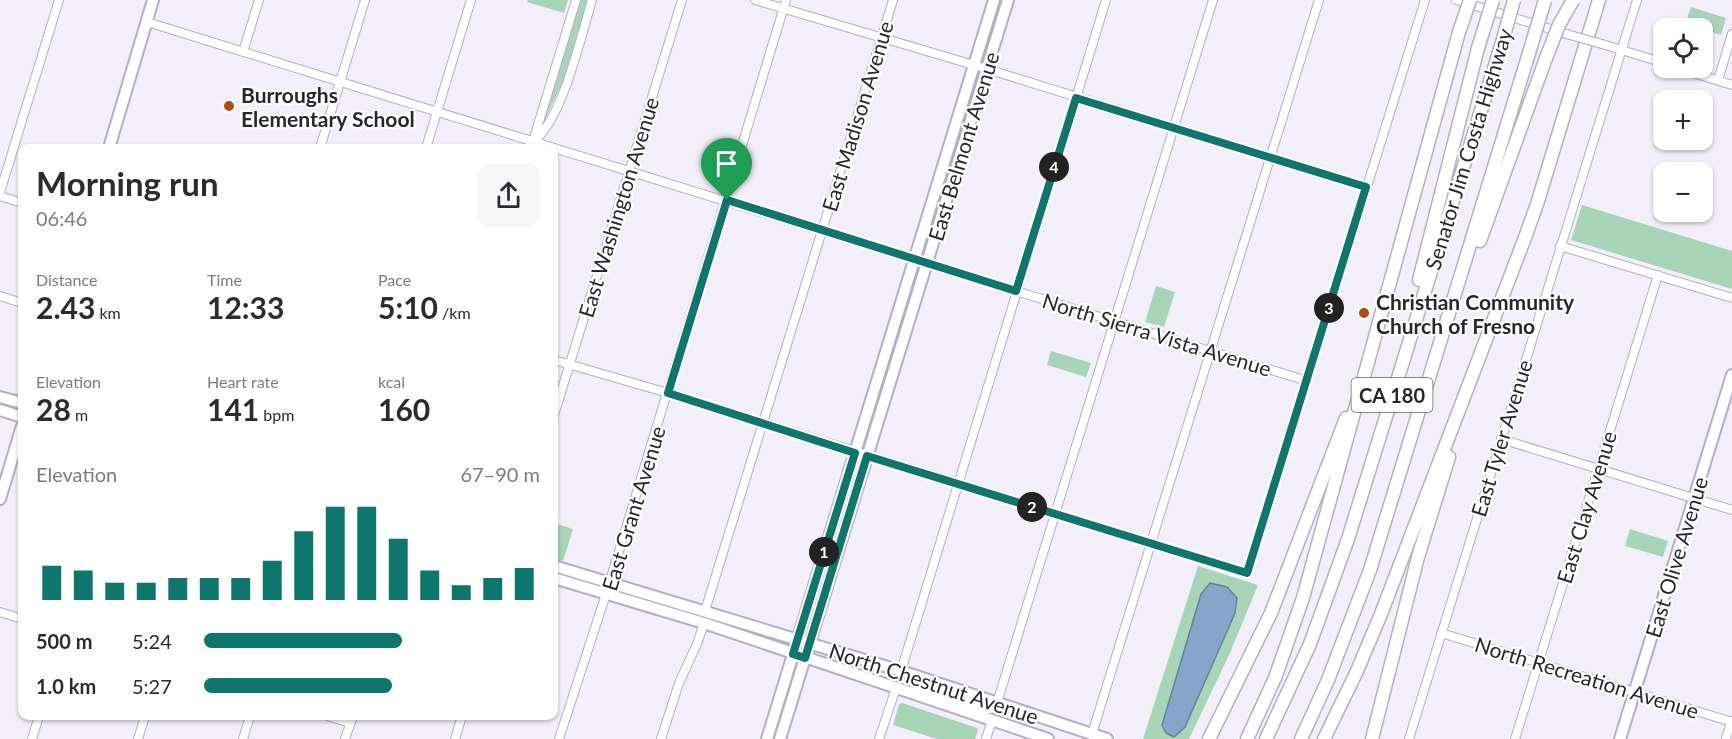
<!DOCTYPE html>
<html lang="en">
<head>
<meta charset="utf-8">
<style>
  :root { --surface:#fff; --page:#f7f7f7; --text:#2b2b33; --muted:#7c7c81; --accent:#0f766e }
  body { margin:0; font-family:Lato,sans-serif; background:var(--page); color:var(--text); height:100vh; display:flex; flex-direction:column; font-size:22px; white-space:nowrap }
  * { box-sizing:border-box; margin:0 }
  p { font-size:20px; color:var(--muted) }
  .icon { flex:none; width:33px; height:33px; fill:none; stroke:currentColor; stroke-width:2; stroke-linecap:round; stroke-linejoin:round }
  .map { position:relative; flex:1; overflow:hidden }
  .details { position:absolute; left:18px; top:144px; width:540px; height:576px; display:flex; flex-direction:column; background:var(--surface); border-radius:12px; box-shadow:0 2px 4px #0004 }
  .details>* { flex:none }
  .controls { position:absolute; left:1653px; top:18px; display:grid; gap:12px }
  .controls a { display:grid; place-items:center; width:60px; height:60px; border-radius:12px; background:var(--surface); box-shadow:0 2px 4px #0004; font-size:30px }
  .pin { position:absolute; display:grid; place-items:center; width:51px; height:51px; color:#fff; margin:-62px -26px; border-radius:50% 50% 50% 0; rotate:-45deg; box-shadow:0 0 6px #0007 }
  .pin .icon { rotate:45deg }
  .km { position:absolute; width:30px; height:30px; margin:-15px; border-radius:50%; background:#222; color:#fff; font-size:16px; line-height:30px; text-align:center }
  .round { display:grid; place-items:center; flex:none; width:63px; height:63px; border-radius:12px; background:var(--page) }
  .headline { display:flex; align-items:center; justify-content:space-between; height:102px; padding:0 18px }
  h1 { font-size:33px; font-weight:700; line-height:45px }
  .stats { display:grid; grid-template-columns:repeat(3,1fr); gap:9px; height:102px; padding:6px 18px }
  .stats div { display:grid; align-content:center }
  .stats b { font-size:30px; font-weight:700 }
  .stats small { font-size:16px; font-weight:400 }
  .stats p { font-size:16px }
  .chart { height:168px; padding:12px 18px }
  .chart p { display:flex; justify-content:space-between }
  .chart svg { width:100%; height:108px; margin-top:6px; stroke:var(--accent); stroke-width:6 }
  ul { padding:0 18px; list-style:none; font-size:20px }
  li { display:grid; grid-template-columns:96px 72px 1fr; align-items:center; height:45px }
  li i { height:15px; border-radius:8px; background:var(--accent) }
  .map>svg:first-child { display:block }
  .green { fill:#a8d4b8 }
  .water { fill:#83a6ca; stroke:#68809c; stroke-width:1.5 }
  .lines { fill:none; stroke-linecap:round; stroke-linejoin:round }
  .minor-casing { stroke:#b5adc9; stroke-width:10 }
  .major-casing { stroke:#b5adc9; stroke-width:14 }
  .highway-casing { stroke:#b5adc9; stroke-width:15 }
  .minor { stroke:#fff; stroke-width:8 }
  .major { stroke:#fff; stroke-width:10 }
  .highway { stroke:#fff; stroke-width:12 }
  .minor-bridge-casing { stroke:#b5adc9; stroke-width:10; stroke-linecap:butt }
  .highway-bridge-casing { stroke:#b5adc9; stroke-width:15; stroke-linecap:butt }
  .minor-bridge { stroke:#fff; stroke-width:8 }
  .highway-bridge { stroke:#fff; stroke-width:12 }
  .route-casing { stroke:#fff; stroke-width:12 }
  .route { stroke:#0f766e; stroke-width:8 }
  .poi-dot { fill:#af4c16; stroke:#fff; stroke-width:2 }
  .labels { text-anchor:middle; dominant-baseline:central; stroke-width:4.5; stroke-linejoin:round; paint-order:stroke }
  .shield { fill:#fff; stroke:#69676f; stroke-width:1.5 }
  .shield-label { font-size:20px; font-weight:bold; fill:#292631 }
  .poi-label { font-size:21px; font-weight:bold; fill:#292631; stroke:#fff; text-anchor:start }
  .street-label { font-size:21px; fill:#292631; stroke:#fff }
</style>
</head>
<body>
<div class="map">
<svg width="1732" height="739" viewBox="0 0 1732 739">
  <rect width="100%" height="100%" fill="#f2effa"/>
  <path class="green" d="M528,0H568L564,13L527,2Z
    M580,0H588L563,81L539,132Z
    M1691,7L1726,18L1721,35L1685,24Z
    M1582,205L1732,251V289L1571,240Z
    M1156,286L1175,292L1164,327L1145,322Z
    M1051,351L1091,363L1086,377L1047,365Z
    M554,523L573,529L563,561L554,558Z
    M1630,529L1668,541L1663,557L1625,546Z
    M1198,566L1258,585L1230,653L1189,739H1143Z
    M902,703L977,728L978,731L975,739H937L893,725L899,704Z"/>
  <path class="water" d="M1210,583L1227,587L1237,598L1235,613L1185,727L1174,737L1166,733L1162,725L1201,594Z"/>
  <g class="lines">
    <g class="minor-casing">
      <path id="minor" d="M755,0L987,69L1366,187
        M1456,0L1570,35
        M147,22L1307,381
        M1602,44L1664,63
        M243,52L259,0
        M1677,68L1732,85
        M1718,80L1732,34
        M534,141C563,118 581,36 592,0
        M320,148L365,0
        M426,148L471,0
        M531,148L576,0
        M0,192L59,0
        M0,196L22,203
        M1560,246L1732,298
        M0,296L22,303
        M554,360L668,393L1247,573L1425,0
        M554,415L682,0
        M1501,439L1732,510
        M705,611L893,0
        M0,612L22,619
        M1441,633L1732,722
        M901,671L1106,0
        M997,703L1213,0
        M327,716L350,723
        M1092,734L1319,0
        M32,739L39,716
        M138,739L145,716
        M243,739L250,716
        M345,739L353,716
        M455,739L462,716
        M559,739L606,594L786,0
        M661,739L679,683L697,644L704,623
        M879,739L896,688
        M986,739L992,720
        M1409,739L1637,0
        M1515,739L1658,275
        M1726,739L1731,721"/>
    </g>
    <g class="major-casing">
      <path id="major" d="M109,148L153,0
        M0,397L22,403
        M0,410L22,417
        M0,499L22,426
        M554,566L901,671L1107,739
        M554,578L704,623L1048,739
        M914,690L929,691L981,708H991L997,703
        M767,739L994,0
        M780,739L1008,0
        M1620,739L1732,375"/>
    </g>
    <g class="highway-casing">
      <path id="highway" d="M1480,241L1546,58
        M1419,280L1478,48
        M1209,739L1271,613L1346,418
        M1247,739L1275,678L1303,598L1459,32
        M1266,739L1310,644L1348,539L1501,46
        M1301,739L1328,680L1370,570L1529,53
        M1324,739L1357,671L1381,614L1526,235L1538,201L1599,0
        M1372,739L1418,557L1449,457"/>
    </g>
    <use href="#minor" class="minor"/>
    <use href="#major" class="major"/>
    <use href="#highway" class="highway"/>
    <g class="minor-bridge-casing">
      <path id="minor-bridge" d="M1570,35L1602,44"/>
    </g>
    <g class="highway-bridge-casing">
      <path id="highway-bridge" d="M1459,32L1470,0
        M1501,46L1514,0
        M1478,48L1493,0
        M1529,53L1545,0
        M1546,58L1559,25L1573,0"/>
    </g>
    <use href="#minor-bridge" class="minor-bridge"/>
    <use href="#highway-bridge" class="highway-bridge"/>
  </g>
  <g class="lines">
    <g class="route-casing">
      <path id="route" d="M1076,98L1366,187L1247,573L867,456L805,658L793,654L855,453L668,393L727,200L1016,291Z"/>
    </g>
    <use href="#route" class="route"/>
  </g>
  <g class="poi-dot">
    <circle cx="229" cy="106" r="6"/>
    <circle cx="1364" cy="313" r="6"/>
  </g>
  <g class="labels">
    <rect class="shield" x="1351.5" y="378" width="81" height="34" rx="4.5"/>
    <g class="shield-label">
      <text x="1392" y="395">CA 180</text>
    </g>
    <g class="poi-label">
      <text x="241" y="94">Burroughs<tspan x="241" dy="24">Elementary School</tspan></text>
      <text x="1376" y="301">Christian Community<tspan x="1376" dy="24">Church of Fresno</tspan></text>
    </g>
    <g class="street-label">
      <text transform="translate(857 116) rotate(-73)">East Madison Avenue</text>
      <text transform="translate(963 146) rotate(-73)">East Belmont Avenue</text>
      <text transform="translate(1468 149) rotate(-73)">Senator Jim Costa Highway</text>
      <text transform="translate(618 207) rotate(-73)">East Washington Avenue</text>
      <text transform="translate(1157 334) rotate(17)">North Sierra Vista Avenue</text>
      <text transform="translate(1501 438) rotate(-73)">East Tyler Avenue</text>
      <text transform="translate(1586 507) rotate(-73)">East Clay Avenue</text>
      <text transform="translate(633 508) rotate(-73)">East Grant Avenue</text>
      <text transform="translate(1676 557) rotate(-73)">East Olive Avenue</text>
      <text transform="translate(1587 677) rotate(17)">North Recreation Avenue</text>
      <text transform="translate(934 683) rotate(18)">North Chestnut Avenue</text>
    </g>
  </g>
</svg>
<div class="controls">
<a><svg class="icon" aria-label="locate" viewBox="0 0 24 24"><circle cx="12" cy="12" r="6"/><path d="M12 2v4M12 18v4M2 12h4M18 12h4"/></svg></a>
<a>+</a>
<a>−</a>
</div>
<div class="pin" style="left:727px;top:200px;background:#1e9e55"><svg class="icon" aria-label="arrive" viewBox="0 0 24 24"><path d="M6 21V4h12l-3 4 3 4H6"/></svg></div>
<b class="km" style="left:824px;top:552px">1</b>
<b class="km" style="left:1032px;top:507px">2</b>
<b class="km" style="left:1329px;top:308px">3</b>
<b class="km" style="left:1054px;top:167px">4</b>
<section class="details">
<div class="headline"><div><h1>Morning run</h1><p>06:46</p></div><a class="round"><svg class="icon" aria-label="share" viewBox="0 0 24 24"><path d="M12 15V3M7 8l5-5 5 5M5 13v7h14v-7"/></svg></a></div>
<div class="stats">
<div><p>Distance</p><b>2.43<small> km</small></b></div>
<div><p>Time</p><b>12:33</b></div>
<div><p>Pace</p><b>5:10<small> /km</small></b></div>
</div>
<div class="stats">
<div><p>Elevation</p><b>28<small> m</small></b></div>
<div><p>Heart rate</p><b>141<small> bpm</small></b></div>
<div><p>kcal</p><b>160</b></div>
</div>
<div class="chart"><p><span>Elevation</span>67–90 m</p>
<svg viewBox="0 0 160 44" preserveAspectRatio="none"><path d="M5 44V30M15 44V32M25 44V37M35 44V37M45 44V35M55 44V35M65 44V35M75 44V28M85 44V16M95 44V6M105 44V6M115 44V19M125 44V32M135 44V38M145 44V35M155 44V31"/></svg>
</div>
<ul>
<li><b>500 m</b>5:24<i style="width:59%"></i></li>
<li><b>1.0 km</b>5:27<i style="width:56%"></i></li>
</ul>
</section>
</div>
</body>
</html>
